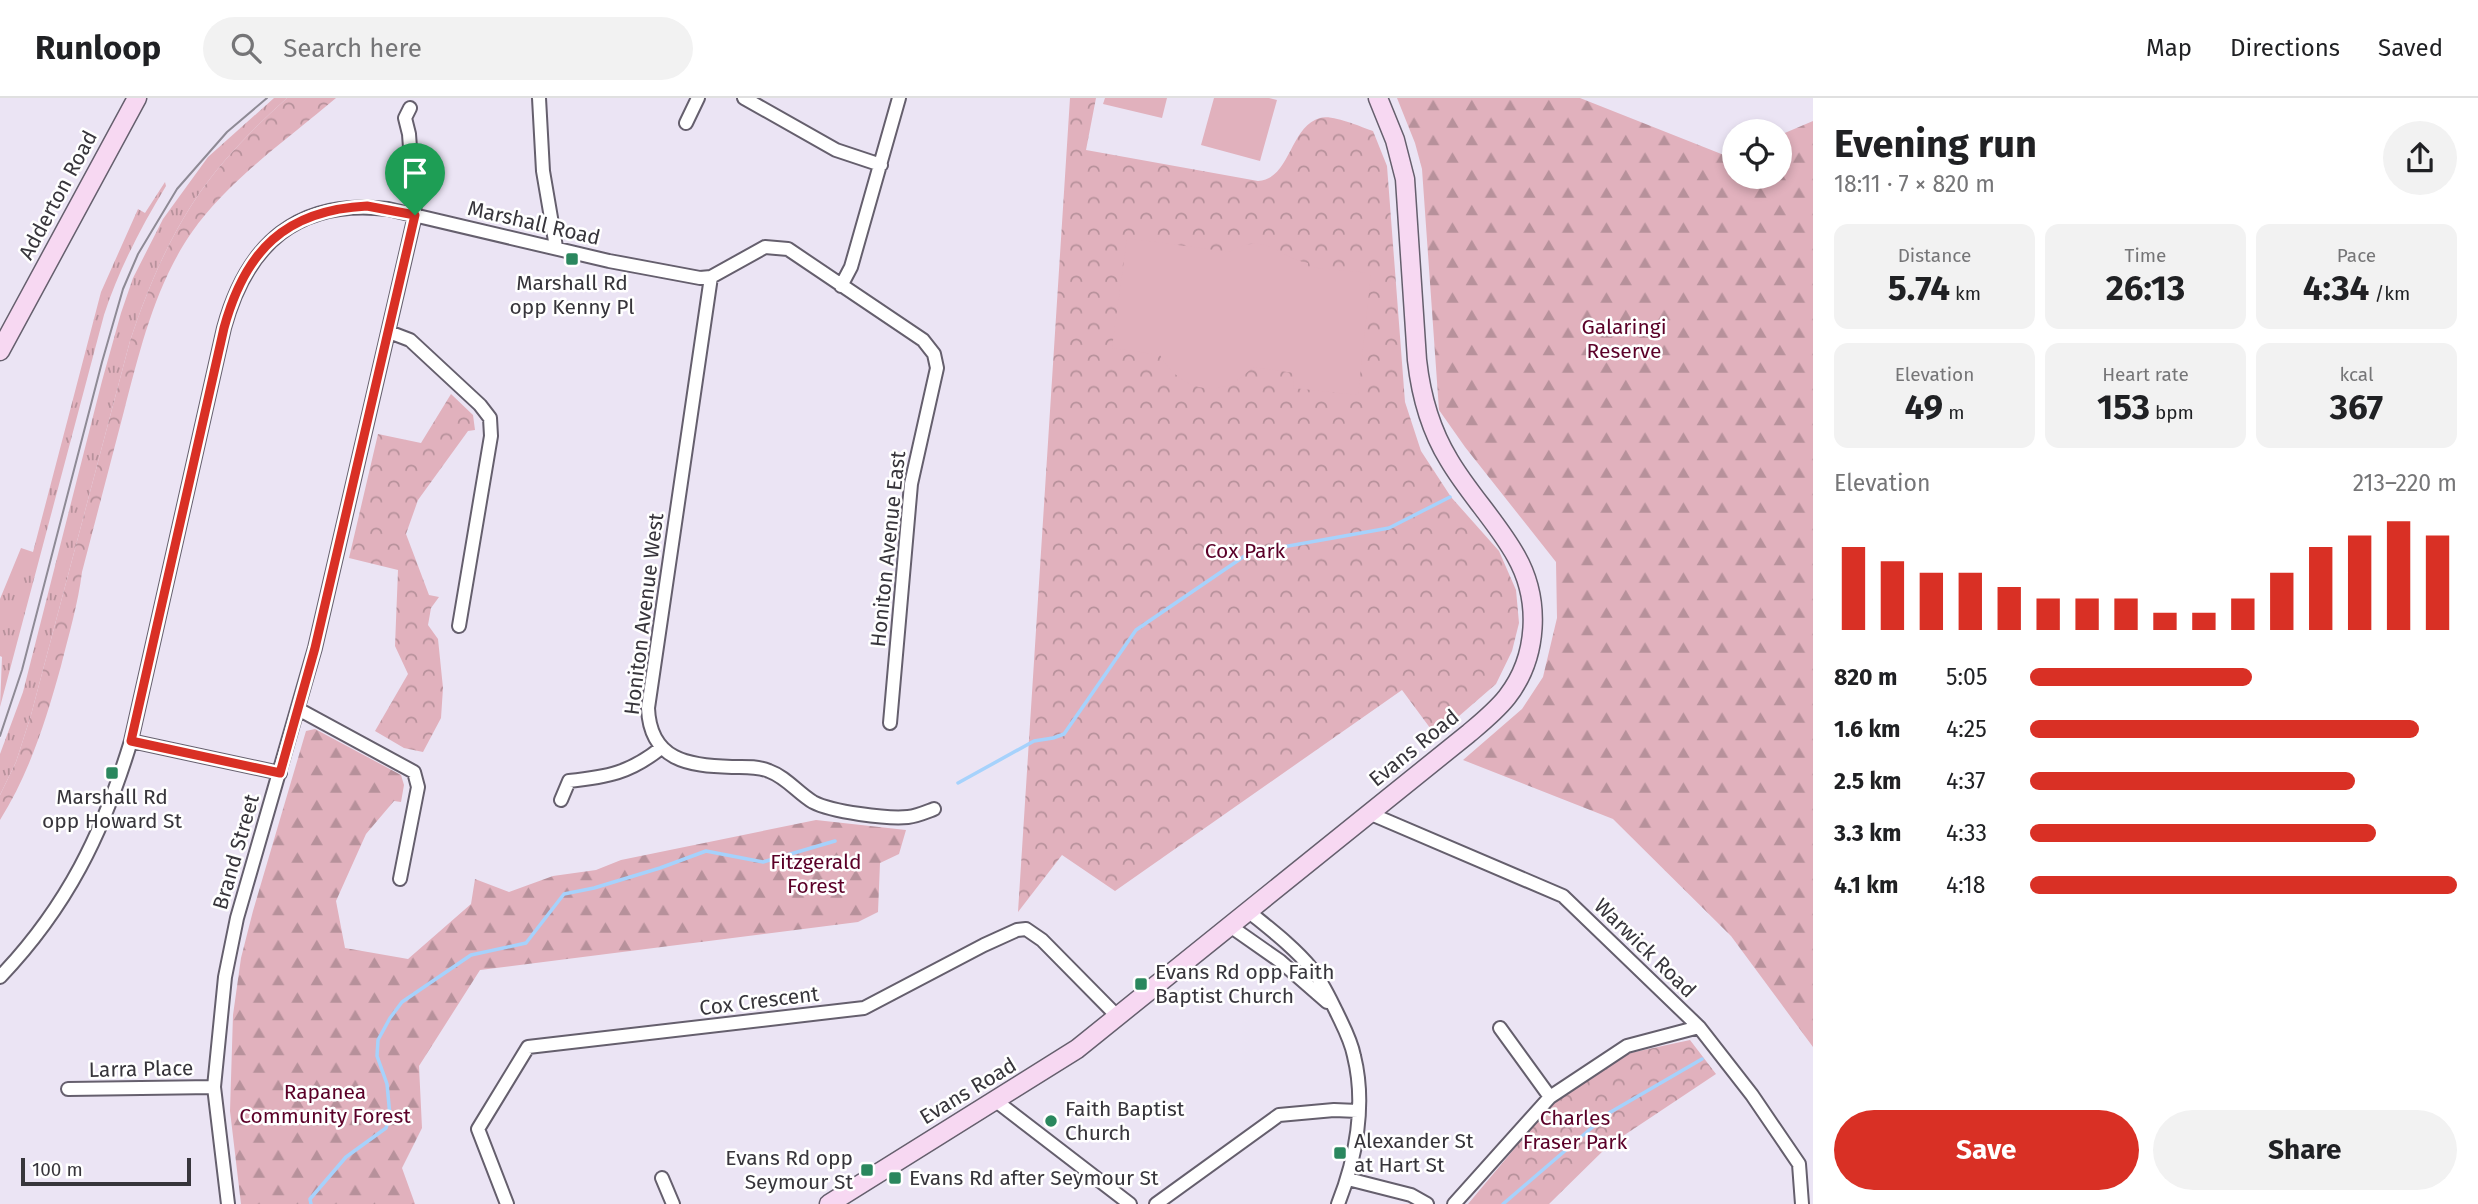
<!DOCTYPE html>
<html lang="en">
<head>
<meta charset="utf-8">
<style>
  :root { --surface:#fff; --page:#f2f2f2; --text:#202124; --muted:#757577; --line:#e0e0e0; --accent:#d93025 }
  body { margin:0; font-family:"Fira Sans",sans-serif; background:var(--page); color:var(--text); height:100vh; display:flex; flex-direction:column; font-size:26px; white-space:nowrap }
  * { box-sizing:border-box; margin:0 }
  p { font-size:23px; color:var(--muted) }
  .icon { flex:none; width:38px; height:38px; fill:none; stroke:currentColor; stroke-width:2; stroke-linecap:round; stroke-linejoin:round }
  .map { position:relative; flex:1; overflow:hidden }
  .details { display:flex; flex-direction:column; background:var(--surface); width:665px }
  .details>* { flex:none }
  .fabs { position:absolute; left:1722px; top:21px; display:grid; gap:14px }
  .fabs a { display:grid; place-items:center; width:70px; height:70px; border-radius:50%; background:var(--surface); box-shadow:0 4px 10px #0003; font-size:35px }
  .scale { position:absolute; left:21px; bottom:18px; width:170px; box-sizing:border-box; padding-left:7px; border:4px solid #37353b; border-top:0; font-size:19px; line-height:24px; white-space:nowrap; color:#37353b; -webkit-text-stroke:5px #fff; paint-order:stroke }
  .pin { position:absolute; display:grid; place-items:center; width:60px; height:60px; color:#fff; margin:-72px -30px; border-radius:50% 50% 50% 0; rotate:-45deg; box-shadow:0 0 7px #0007 }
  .pin .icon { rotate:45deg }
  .round { display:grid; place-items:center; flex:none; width:74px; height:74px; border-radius:37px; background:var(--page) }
  .summary { display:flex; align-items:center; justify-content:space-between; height:119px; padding:0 21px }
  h1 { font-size:38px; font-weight:700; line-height:52px }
  .metrics { display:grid; grid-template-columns:repeat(3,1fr); gap:10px; height:119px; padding:7px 21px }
  .metrics div { display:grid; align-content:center; border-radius:14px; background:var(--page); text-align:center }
  .metrics b { font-size:35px; font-weight:700 }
  .metrics small { font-size:19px; font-weight:400 }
  .metrics p { font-size:19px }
  .chart { height:196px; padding:14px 21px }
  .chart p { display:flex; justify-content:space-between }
  .chart svg { width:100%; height:126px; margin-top:7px; stroke:var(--accent); stroke-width:6 }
  .action { display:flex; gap:14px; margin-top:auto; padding:14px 21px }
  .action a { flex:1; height:80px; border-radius:42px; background:var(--accent); color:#fff; font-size:28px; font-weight:700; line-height:80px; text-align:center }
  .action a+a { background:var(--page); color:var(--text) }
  ul { padding:0 21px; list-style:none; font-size:23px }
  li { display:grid; grid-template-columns:112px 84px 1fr; align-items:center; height:52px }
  li i { height:18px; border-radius:9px; background:var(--accent) }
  header { display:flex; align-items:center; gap:42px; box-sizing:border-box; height:98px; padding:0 35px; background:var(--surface); border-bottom:2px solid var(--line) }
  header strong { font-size:33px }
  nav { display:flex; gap:38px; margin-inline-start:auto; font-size:24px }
  .search { width:490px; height:63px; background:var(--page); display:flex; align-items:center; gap:18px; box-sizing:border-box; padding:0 24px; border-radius:38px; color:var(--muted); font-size:26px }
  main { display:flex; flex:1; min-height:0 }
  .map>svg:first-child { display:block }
  .grass { fill:url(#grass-tufts) }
  .forest { fill:url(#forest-firs) }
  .park { fill:url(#park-crowns) }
  .pitch { fill:#e1b1bd }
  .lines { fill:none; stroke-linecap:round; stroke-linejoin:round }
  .stream { stroke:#a6d2fc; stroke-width:3.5 }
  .street-casing { stroke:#655f6d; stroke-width:16 }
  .secondary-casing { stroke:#655f6d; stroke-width:21 }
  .street { stroke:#fff; stroke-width:12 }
  .secondary { stroke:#f7d8f2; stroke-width:18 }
  .tram { stroke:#8e8a95; stroke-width:2 }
  .route-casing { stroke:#fff; stroke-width:14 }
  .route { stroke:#d93025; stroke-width:9 }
  .poi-dot { fill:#2a875e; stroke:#fff; stroke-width:2.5 }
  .labels { text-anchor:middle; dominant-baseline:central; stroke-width:5; stroke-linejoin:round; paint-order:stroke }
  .street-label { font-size:21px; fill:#37353b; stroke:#fff }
  .poi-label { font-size:21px; fill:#37353b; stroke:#fff; text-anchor:start }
  .park-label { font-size:21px; fill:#5b0028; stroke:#fff }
</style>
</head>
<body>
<header>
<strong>Runloop</strong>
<div class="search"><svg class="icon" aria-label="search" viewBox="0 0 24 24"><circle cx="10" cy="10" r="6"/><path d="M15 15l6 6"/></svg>Search here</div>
<nav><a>Map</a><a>Directions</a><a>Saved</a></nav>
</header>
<main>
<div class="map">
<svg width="1813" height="1106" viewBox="0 0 1813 1106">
  <defs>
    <pattern id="grass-tufts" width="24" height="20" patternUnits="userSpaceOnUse" patternTransform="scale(1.75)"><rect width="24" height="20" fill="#e1b1bd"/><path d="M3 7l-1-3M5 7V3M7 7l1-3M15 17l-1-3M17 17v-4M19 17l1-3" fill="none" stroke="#b7919b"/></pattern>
    <pattern id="forest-firs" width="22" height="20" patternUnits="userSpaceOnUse" patternTransform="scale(1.75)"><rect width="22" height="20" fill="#e1b1bd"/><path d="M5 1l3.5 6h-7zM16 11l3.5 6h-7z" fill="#b7919b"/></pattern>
    <pattern id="park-crowns" width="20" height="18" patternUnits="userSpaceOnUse" patternTransform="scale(1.75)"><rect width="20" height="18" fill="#e1b1bd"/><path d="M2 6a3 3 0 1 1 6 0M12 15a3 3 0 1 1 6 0" fill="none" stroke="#b7919b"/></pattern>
  </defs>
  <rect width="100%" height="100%" fill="#ebe4f4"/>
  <path class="grass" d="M274,0H287C266,19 245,39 227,60C180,113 152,177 130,243L31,617L16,664L0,697V656L23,594L102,283L121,215L133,180L163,121L208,59Z
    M165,84L166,88C141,129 119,171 104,217L0,609L2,559L0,558V501L21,450L33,454L101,194L138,111L145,115Z"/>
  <path class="forest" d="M1397,0H1580L1734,61V79H1780V37L1813,23V949L1731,838L1613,721L1463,662L1522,611L1543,579L1557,520L1556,464L1465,349L1439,312L1422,71L1415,45Z
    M315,631L401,677L404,687L401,704L394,703L366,736L336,803L345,850L408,861L471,806L475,781L509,794L553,778L596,772L621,762L816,722L906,732L899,756L880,765L878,814L858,824L480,872L419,968L422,1030L402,1070L415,1106H241L230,1013L233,917L241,860L253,813L306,633Z"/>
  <path class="park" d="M287,0H336C289,40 227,83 192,134C155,187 140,252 124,313C110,367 96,420 82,474C78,506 69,536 61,568C46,622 30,674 0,722V697L16,664L31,617L130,243C152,177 180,113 227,60C245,39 266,19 287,0Z
    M1070,0H1096L1086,52L1258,83C1291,81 1289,29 1320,20C1332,16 1361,29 1373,33L1387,68L1405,304L1421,353L1451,399L1499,453L1516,492L1519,525L1512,553L1496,586L1436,638L1402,592L1115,793L1062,757L1018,814Z
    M451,296L473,317L475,332L468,333L418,402L406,436L429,497L439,499L431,510L428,527L438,541L443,590L441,620L423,654L404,650L375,633L408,576L395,548L398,472L349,460L378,336L421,345Z
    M1690,942L1716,976L1608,1048L1549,1106H1468L1551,1007L1630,955Z"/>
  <path class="pitch" d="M1105,0H1167L1162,20L1103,6Z
    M1214,0H1269L1277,2L1260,63L1201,47Z
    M1127,140L1229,154C1267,132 1278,160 1308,165V169L1371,175L1358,297L1293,290L1294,275L1253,269C1246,275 1239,282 1231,286C1202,299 1174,282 1160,257L1112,250Z"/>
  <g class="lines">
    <path class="stream" d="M958,685L1034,643L1053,640L1064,636L1136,532L1249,455L1389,430L1450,399
      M311,1106L310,1101L346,1059L386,1030L390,1018L387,986L377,958L378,942L390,920L402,904L471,857L526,845L564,796L594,790L660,770L706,753L763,764L835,743
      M1503,1106L1609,1015L1702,961"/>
    <g class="street-casing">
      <path id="street" d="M539,0L543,73L556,149
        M744,0L836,52L881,67
        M686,25L698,0
        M711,179L648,610C650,662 688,668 732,669C744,669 757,668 769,673C786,679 798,695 813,704C832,714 887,721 908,719C917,718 926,714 934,711
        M841,188L851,169L899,0
        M389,234L410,242L480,307L490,320L491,338L459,528
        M298,611L414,674L418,689L400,781
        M131,643L280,675
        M561,702L569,683C607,679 630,675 661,650
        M1371,716L1563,798L1699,929L1752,997L1799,1066L1802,1106
        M1248,813C1270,831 1294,849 1312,871C1322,884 1329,899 1336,913C1343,928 1351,942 1354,958C1366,1006 1356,1061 1338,1106
        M1230,828L1280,863L1327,904
        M0,879C67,809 103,735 131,643L224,230C247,146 298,100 388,111L609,163L700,180L711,179L765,149L788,151L923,242L934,256L937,270L911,386L890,625
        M1500,930L1550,999
        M68,991L214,989
        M996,1003L1130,1106
        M662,1080L673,1106
        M1348,1081L1411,1097L1427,1106
        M228,1106L214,989L225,879L237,820L315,550L413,126L415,117L409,36L405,20L410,10
        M507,1106L478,1031L528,949L864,910L984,847L1017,832L1026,831L1042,842L1118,919
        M1156,1106L1279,1017L1334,1012L1358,1013
        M1454,1106L1550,999L1627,948L1699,929"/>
    </g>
    <g class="secondary-casing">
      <path id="secondary" d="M0,253L137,0
        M829,1106L1077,951L1468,636C1481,625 1496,613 1507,599C1538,559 1541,502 1516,458C1497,424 1469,396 1449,362C1430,331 1421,298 1417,262L1405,81L1395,42L1378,0"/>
    </g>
    <use href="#street" class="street"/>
    <use href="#secondary" class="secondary"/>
    <path class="tram" d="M0,638L22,572L102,264L123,191L138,156L177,91L227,34L267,0"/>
  </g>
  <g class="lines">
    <g class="route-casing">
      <path id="route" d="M367,108L415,117L315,550L280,675L131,643L224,230C245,153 285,112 367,108Z"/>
    </g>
    <use href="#route" class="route"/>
  </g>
  <g class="poi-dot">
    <rect x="565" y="154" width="14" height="14" rx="3.5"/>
    <rect x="105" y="668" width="14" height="14" rx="3.5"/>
    <rect x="1134" y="879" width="14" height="14" rx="3.5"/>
    <circle cx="1051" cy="1023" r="7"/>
    <rect x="1333" y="1048" width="14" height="14" rx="3.5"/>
    <rect x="860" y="1065" width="14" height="14" rx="3.5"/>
    <rect x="888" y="1073" width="14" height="14" rx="3.5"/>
  </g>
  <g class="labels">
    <g class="street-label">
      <text transform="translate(58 97) rotate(-62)">Adderton Road</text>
      <text transform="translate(534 125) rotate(13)">Marshall Road</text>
      <text transform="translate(888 451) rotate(-84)">Honiton Avenue East</text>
      <text transform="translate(644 516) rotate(-83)">Honiton Avenue West</text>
      <text transform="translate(1414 650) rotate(-39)">Evans Road</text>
      <text transform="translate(236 754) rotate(-74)">Brand Street</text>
      <text transform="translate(1645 850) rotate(44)">Warwick Road</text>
      <text transform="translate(759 903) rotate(-7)">Cox Crescent</text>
      <text transform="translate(141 971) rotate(-1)">Larra Place</text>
      <text transform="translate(968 993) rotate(-31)">Evans Road</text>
    </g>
    <g class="poi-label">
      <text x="572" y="185" text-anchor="middle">Marshall Rd<tspan x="572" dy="24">opp Kenny Pl</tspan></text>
      <text x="112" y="699" text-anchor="middle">Marshall Rd<tspan x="112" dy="24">opp Howard St</tspan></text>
      <text x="1155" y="874">Evans Rd opp Faith<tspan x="1155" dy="24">Baptist Church</tspan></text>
      <text x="1065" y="1011">Faith Baptist<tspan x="1065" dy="24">Church</tspan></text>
      <text x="1354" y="1043">Alexander St<tspan x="1354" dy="24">at Hart St</tspan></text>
      <text x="853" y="1060" text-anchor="end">Evans Rd opp<tspan x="853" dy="24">Seymour St</tspan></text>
      <text x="909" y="1080">Evans Rd after Seymour St</text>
    </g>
    <g class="park-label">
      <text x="1624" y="229">Galaringi<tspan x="1624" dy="24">Reserve</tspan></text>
      <text x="1245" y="453">Cox Park</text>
      <text x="816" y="764">Fitzgerald<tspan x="816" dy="24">Forest</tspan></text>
      <text x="325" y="994">Rapanea<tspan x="325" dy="24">Community Forest</tspan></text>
      <text x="1575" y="1020">Charles<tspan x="1575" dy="24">Fraser Park</tspan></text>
    </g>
  </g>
</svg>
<div class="fabs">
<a><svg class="icon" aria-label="locate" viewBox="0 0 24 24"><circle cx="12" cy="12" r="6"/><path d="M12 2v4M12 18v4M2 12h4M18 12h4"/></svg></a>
</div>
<div class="scale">100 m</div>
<div class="pin" style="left:415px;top:117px;background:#1e9e55"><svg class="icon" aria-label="arrive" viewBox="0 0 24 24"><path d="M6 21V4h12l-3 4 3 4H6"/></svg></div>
</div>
<section class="details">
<div class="summary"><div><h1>Evening run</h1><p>18:11 · 7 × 820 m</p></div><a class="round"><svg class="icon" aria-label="share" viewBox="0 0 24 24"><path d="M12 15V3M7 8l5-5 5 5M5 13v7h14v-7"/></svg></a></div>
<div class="metrics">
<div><p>Distance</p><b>5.74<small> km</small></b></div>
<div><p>Time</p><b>26:13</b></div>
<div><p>Pace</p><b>4:34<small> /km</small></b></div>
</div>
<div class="metrics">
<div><p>Elevation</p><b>49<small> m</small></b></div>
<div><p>Heart rate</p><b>153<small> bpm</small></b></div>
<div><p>kcal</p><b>367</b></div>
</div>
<div class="chart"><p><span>Elevation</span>213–220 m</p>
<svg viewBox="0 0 160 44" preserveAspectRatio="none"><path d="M5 44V15M15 44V20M25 44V24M35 44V24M45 44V29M55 44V33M65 44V33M75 44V33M85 44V38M95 44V38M105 44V33M115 44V24M125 44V15M135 44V11M145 44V6M155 44V11"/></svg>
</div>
<ul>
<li><b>820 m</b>5:05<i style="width:52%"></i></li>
<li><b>1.6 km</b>4:25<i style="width:91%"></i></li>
<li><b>2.5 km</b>4:37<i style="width:76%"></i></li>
<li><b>3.3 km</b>4:33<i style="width:81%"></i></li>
<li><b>4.1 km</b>4:18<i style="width:100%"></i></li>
</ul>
<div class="action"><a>Save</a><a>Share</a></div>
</section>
</main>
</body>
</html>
